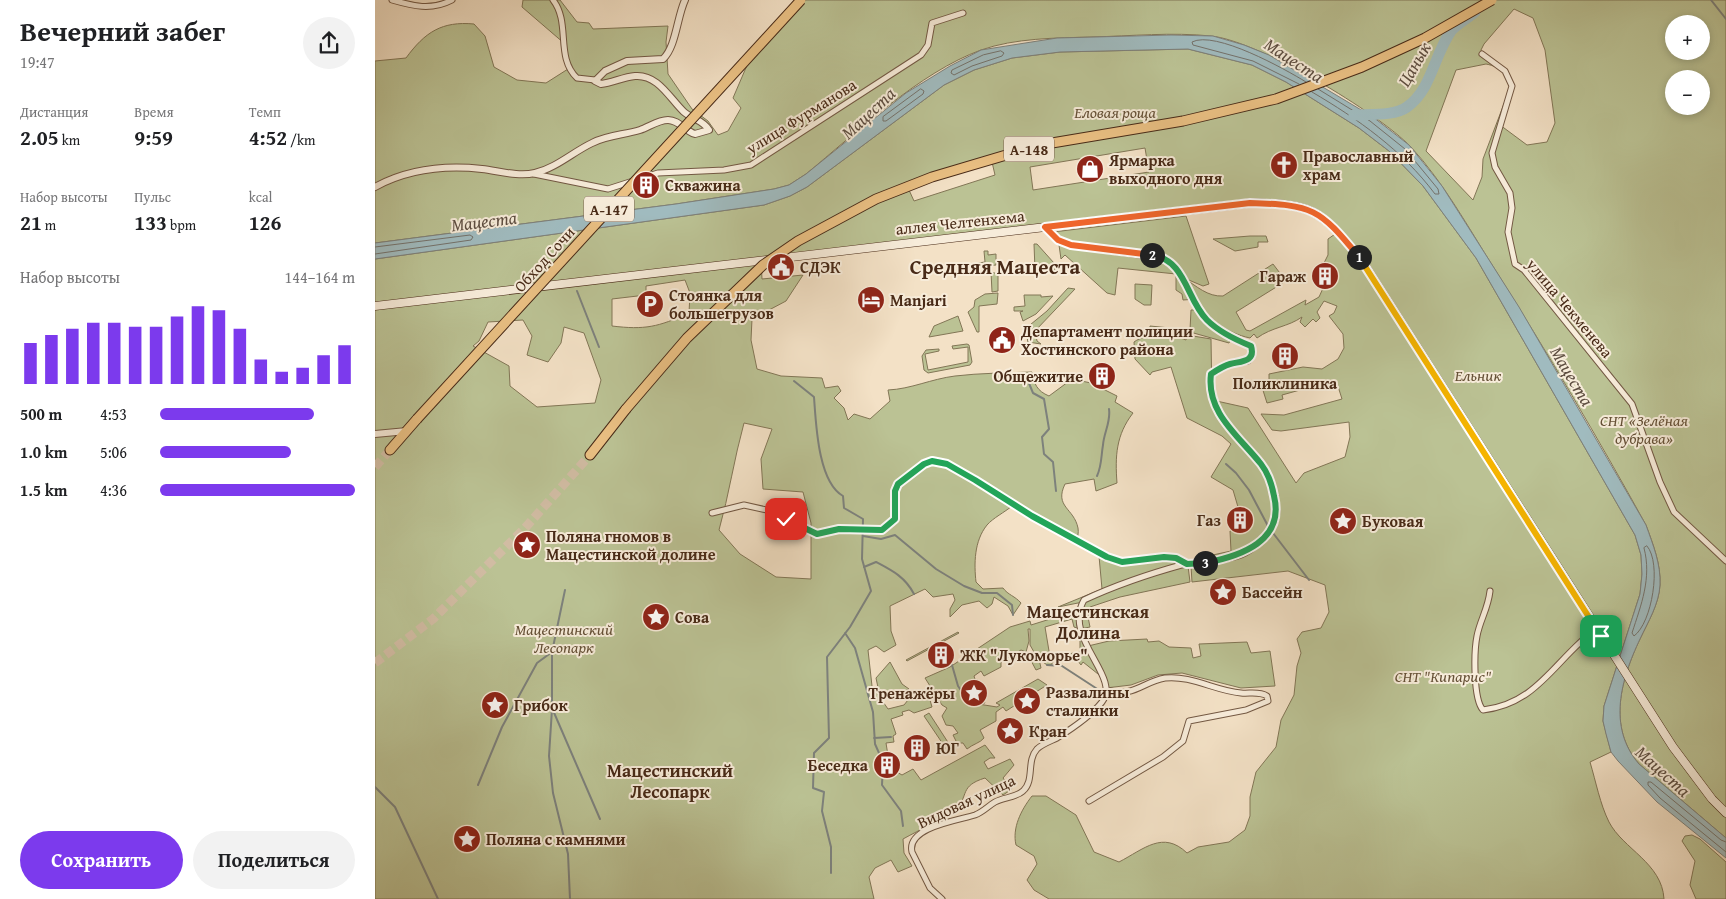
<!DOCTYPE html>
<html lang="ru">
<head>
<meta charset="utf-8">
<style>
  :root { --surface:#fff; --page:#f2f2f2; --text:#202124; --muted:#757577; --accent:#7c3aed }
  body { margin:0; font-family:"Gentium Book Plus",serif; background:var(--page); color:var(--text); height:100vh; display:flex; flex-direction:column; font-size:19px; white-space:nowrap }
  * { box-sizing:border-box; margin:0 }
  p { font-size:16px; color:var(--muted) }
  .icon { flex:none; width:28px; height:28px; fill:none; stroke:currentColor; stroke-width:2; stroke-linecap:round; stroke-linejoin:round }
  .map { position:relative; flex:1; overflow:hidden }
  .sheet { display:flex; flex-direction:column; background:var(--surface); width:375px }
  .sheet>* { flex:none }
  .controls { position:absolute; left:1290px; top:15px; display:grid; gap:10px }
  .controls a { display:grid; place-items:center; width:45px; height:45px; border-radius:50%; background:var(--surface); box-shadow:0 2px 8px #0003; font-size:25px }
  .pin { position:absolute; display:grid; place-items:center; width:42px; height:42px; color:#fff; margin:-21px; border-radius:10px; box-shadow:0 2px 8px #0006 }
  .km { position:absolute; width:25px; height:25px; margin:-12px; border-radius:50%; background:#222; color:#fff; font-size:14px; line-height:25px; text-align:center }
  .round { display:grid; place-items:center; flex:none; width:52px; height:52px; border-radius:26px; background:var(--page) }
  .overview { display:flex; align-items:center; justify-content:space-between; height:85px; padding:0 20px }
  h1 { font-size:28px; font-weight:700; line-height:38px }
  .metrics { display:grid; grid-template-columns:repeat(3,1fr); gap:8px; height:85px; padding:5px 20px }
  .metrics div { display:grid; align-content:center }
  .metrics b { font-size:21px; font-weight:700 }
  .metrics small { font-size:14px; font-weight:400 }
  .metrics p { font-size:14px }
  .chart { height:140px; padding:10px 20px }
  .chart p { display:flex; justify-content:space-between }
  .chart svg { width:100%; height:90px; margin-top:5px; stroke:var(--accent); stroke-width:6 }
  .cta { display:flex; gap:10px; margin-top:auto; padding:10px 20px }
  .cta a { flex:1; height:58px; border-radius:30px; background:var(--accent); color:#fff; font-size:20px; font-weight:700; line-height:58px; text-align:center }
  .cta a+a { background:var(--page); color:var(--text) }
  ul { padding:0 20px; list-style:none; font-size:16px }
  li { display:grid; grid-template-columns:80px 60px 1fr; align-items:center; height:38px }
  li i { height:12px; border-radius:6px; background:var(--accent) }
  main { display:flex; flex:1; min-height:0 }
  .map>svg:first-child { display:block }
  .green { fill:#bbc294; stroke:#827656; fill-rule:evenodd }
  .water { fill:#a0bbbf; stroke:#7d817c }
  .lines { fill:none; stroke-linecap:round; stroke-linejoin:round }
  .shore { stroke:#74726b; stroke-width:1 }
  .stream { stroke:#7d817c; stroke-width:2 }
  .river { stroke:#a0bbbf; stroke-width:11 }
  .trunk-tunnel { stroke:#d1bca3; stroke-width:9; stroke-dasharray:9 4.5; stroke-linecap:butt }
  .minor-casing { stroke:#735843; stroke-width:7 }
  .tertiary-casing { stroke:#735843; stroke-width:8 }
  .secondary-casing { stroke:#482a17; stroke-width:9 }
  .trunk-casing { stroke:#482a17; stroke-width:11 }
  .minor { stroke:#f7ecda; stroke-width:5 }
  .tertiary { stroke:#f7ecda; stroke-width:6 }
  .secondary { stroke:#f7ecda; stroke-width:8 }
  .trunk { stroke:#eac083; stroke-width:9 }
  .trunk-bridge-casing { stroke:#482a17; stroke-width:11; stroke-linecap:butt }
  .trunk-bridge { stroke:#eac083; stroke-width:9 }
  .split-1-casing { stroke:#fff; stroke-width:10 }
  .split-2-casing { stroke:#fff; stroke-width:10 }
  .split-3-casing { stroke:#fff; stroke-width:10 }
  .split-4-casing { stroke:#fff; stroke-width:10 }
  .split-1 { stroke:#f5b400; stroke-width:6 }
  .split-2 { stroke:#f0652b; stroke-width:6 }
  .split-3 { stroke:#22a559; stroke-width:6 }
  .split-4 { stroke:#22a559; stroke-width:6 }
  .labels { text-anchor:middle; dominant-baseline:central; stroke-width:4; stroke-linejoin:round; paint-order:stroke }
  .shield { fill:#f7ecda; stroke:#7c6452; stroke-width:1 }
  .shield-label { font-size:15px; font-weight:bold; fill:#482a17 }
  .park-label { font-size:16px; font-style:italic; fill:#655036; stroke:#f7ecda }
  .street-label { font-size:16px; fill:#482a17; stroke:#f7ecda }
  .poi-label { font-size:16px; font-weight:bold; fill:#482a17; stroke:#f7ecda; text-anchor:start }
  .water-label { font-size:18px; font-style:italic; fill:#5e4e41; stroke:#f7ecda }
  .neighbourhood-label { font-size:18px; font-weight:bold; fill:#482a17; stroke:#f7ecda }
  .district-label { font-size:21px; font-weight:bold; fill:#482a17; stroke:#f7ecda }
</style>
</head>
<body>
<main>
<section class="sheet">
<div class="overview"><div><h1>Вечерний забег</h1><p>19:47</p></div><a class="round"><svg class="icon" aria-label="share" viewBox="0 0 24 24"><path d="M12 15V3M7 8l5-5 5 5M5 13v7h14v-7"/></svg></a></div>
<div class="metrics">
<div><p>Дистанция</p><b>2.05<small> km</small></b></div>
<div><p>Время</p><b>9:59</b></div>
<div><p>Темп</p><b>4:52<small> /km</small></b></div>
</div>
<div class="metrics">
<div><p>Набор высоты</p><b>21<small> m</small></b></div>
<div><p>Пульс</p><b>133<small> bpm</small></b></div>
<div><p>kcal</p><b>126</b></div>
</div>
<div class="chart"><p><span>Набор высоты</span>144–164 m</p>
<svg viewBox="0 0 160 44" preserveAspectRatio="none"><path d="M5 44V24M15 44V20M25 44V17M35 44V14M45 44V14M55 44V16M65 44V16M75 44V11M85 44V6M95 44V8M105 44V17M115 44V32M125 44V38M135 44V36M145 44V30M155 44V25"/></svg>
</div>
<ul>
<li><b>500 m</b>4:53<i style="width:79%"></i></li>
<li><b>1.0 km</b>5:06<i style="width:67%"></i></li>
<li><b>1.5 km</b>4:36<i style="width:100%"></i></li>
</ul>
<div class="cta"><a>Сохранить</a><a>Поделиться</a></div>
</section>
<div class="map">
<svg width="1351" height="899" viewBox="0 0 1351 899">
  <rect width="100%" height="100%" fill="#f3e1c6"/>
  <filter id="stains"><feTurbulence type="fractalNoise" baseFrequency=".004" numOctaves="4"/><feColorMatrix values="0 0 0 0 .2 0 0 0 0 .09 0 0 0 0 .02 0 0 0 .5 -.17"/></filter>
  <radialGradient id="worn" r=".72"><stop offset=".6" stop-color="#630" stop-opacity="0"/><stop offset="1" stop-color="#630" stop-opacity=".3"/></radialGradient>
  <path class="green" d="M148,0H185L202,22L214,23L218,29L293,26L291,42L293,74L317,109L333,121L343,135L353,131L366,108L358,98L373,63L431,0H1351V838L1264,764C1232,727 1246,679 1265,639C1273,622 1284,604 1285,585C1286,564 1278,544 1271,525C1223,438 1172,352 1119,268C1093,227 1069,183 1036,147C1002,112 884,41 836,36C797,32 756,36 717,37C681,38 640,38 606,50C545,72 481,133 431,174L414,185L399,189L301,204L0,243V61L31,58C50,32 67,21 99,24L110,36L119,67L142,80L171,83L193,69L190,44L147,7ZM1139,9L1158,18L1170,50L1180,123L1172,142L1152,145L1125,125L1135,99L1136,81L1126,66L1108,56L1106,50L1109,44ZM1299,24H1326V51H1299ZM1111,64C1127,67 1130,74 1135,88L1108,159L1107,177L1098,200L1051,151L1081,70ZM1299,79H1326V106H1299Z
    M813,49L877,65L911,82L984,128L1014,151L1048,186L1101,258L1260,535L1266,555L1267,574L1265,594L1229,706L1228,721L1236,752L1215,762C1221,782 1225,804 1234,822C1248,849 1287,863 1289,899H674L659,890L652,880L662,864L659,856L641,845C637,828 646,810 657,796H671L701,815L719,852L744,862C769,849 788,830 812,853L823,847L854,842L870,830L875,816V797L881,772L901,747L906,720L919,695L922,666L926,653L922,639L927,632L946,628L954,612L950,585L913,571L817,582L816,566L825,564L824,558L856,551L855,531L864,527L866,532L874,528L863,507L858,490L836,477L856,444L847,436L812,418L796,367L777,372L775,375L760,359L759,342C771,333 797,334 811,340L812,335L836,339L837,400L873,408L921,483L929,473L970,457L975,437L974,422L906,431L897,430L886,414L909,415L967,399L961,380L907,395L908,399L892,403L886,384H894V374L928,367L947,369L963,359L969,348L968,334L954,316L959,313L962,306L949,301L942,312L945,318L941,322L938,319L930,327L925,322L927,317C913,327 897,327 882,338L879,334L875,338C852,333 833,320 822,299L808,300L807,294L801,290V274L743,268L740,295L732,293L690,255L686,259L683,238L678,232L811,216L834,284L828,286L809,278C821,286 833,297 848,296L898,264L911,281L861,312L871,330L875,331L931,300L930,305L944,297L950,284L958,279L948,265L953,255V239L963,232L948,216L901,203L386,260L387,279L428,275L411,301L377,319L376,340L382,369L406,376L447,378L450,388L463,386L466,391L459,398L469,408L473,420L479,414L495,419L515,401L513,390C536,389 556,379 580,376C605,373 631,373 657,372C659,384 662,391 674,396L697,379L716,383L742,396L740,402L758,413C741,435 740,456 742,483L721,491L719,479L690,484C679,507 699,508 703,528C704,532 702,539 702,544L637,506C630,512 618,518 612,525C599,541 599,564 601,582L608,589L628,588C633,595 640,596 646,603L638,615L633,606L619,597L617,604L612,608L604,601L587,605L575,617V609L580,600L578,594L558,597L550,589L515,606L516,631L521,645L509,652L501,646L493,650L497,686L513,709L529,705L537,695L555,700L557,707L539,713L534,710L527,712L528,715L516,719L521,734L518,736L519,742L511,743L515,768L527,775L538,769L546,780L610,745L620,758H615L609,762L613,769L635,759L639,765L628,778L637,789L628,795L610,778C584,786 594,796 582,807C567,820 546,829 528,839L529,853L537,866L523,872L516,860L500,868L494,877L499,899H0V259L389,205L415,196L432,187L569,85L599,70L637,58L685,52ZM770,148L774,172L658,190L655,167ZM617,162L620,175L539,201L534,190L557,180ZM310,280L315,293L314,313C283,327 270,330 237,326V299L271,295V286ZM148,320L157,336L152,355L173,362L186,343L189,327L209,333L226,380L220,403L162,407L135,386L134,366L98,346L104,341L113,322ZM369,423L397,429L386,459L388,489L428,492L436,523V579L401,577L365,554L344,530C354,495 359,459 369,423Z
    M875,236H891L893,242H883V247L860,251L838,239Z
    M659,244H662L679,263L680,270H660Z
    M609,251H613V255L621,254V265L598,267L597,264L610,262Z
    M616,272L623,274V291L617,292Z
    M760,284L777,285L776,305H769L760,299Z
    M693,288L700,289L660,331L662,341L666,344L653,342L650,329L672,311Z
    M623,293L622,304L604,306V332H602L593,312L599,307L600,300L610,294Z
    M649,295H666V297L678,296L661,314L648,321L645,312L648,311H639V307L650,306Z
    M816,310H822L834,324L856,338L854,343L815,332L775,329V326L815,330Z
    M583,316L588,331L554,337L559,326Z
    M592,344L594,345L597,362L595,365L553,373L549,370L547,356L551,350L564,349V351L550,354L553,370L593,362V347L578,349L577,346Z
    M724,556L749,565L789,557L813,566L815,582L745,597L715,607L713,617L715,627L705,629L713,646L734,641L772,639L773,642L784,641L794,647L816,648L818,658L826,656L824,644L872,642L876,653L895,651L900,686L866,688L807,673L783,675L756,685L731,688L728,678L708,662L706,665L699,656L680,659L676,665H672L664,659L666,668L661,670L653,655L659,652L655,645V629H653L654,641L651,652L646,650L626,662V667L609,676L606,671L599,676L603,689L595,695L597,697L600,694L602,697L605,695L610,703L603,704L622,707L625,705L621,703L663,679L672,685L631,711L628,707L621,712V721L605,730L609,738C605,743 598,744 592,749L588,743H582L578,735L583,733L578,726L571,725L567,716L572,708L567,705L550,678L575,667L635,627L655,621L656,625L704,610L708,602L683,607L727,589ZM697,619L699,627L705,629V652L675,657L670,627Z
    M583,632L584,633L532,661L531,660Z
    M515,662L527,684L534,689L516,698L505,697L501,678Z
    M554,713L578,750L574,753L549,716Z
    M1317,835L1325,839L1351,862V899H1321L1315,885L1320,861L1307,841L1310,836Z"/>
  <path class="water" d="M796,35L838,36L869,45L894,55L998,117L1034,145L1067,186L1144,307L1271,525C1278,545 1286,564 1285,585C1284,604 1273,622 1265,639C1246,679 1232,727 1264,764L1351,838V858L1282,802L1243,761L1236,752L1231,734L1228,721L1229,706L1265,594L1267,574L1266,555L1260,535L1101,258L1048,186L1014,151L984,128L911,82L877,65L813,49L685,52L637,58L599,70L569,85L432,187L415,196L389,205L0,259V243L301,204L399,189L414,185L431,174L531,93L575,66L606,50L682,38Z"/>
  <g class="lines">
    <path class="shore" d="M626,51L629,53L627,56L597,66L579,75L576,73L577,70L608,55Z
      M924,84L878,61L818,45L817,42C840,30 910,69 931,82
      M546,89L549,91L548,94L511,121H508V117Z
      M937,92C983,119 1027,150 1060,194H1064L1063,189L1030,149L995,121L943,89
      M0,247L95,235L98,237L96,240L0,254
      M1272,546C1287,563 1277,623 1259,636L1257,633C1266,605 1277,578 1269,548Z
      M1351,842L1346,840L1276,782H1273V785L1285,798L1351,852"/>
    <path class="stream" d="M1336,0L1351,19
      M202,291L224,347
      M651,376L658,393L669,399L674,429L667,437L669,454L678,462L681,491
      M419,381L439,397C441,424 443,482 468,496L469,508L488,519L487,559L496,591L475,627L452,657L454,738L439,753L438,788L449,792L447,811L456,847V873
      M851,464L861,473L874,490L893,526
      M722,476C727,465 726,456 728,445C729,432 736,422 734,409
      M898,533L934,580
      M488,536L506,539L520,535L561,569L589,586L607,593H622L637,605L638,615
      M489,567L501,562C518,571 530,577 539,594
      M190,590L177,652V708L225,819
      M470,633L480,648L498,712L500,744L508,762L507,785L526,811L528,826
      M577,665L583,686L594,702L602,704
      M672,665L687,666L730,694
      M177,709L174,756L178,793L193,854L195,899
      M499,738L516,737
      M103,785L127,727L162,663L177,652
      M0,787L20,807L63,899"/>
    <path class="river" d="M979,115C994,114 1020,116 1032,107C1057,89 1059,55 1076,31C1082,24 1093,18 1100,12"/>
    <path class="trunk-tunnel" d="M0,467L15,450
      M0,663L58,619L150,528L215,455"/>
    <g class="minor-casing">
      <path id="minor" d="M17,0C38,6 56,11 77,0
        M178,0C196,23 180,57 202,78L220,80
        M1107,54L1130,71L1137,86L1117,153L1120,167L1135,193L1137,208L1133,232L1140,264L1149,270L1257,404L1285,482L1299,512L1351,561
        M159,174L233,189L283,173L349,170L376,165L546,55L553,45L557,23L588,13
        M337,513L369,505L396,511L439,534L464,529L507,530L520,519V491L523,484L549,463L557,461L572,464L600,479L657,516L733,557L747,562L796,557L812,564
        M1115,591C1113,609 1105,620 1102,636C1099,651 1098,699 1108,710C1163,704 1181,658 1221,629
        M714,801L788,757L808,741L814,721L871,710L893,701L892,696C884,691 874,694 866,693C841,691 816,675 790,678C767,682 759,698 732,690
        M567,899L555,888L537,852C531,827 585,820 600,815C608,812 613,806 620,802C629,797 640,798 648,791C660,780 651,761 662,749C667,744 676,741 682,738C698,728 716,716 727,702C747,677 687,638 709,600C741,585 777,573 810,564C828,560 848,562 866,555C878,550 894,536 899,524C903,516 902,506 900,498C898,487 894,476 888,466C868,434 831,419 836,374L853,364L873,361L877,356L876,346C856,338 834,326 823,307C813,292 807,268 791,259L696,245L683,240L670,227"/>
    </g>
    <g class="tertiary-casing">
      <path id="tertiary" d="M0,187C33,169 70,165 107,169C124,171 143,177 160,173C181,168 198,152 217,143C232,135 249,135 265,130C274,127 283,120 293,120C304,120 310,131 320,134L334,130C328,120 317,119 309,112C295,99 283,74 260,76C248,77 237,83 226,84L220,81L230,71L252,61L288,59C301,47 302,17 310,0
        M0,434L32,431"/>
    </g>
    <g class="secondary-casing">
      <path id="secondary" d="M0,306L875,203C939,204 944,209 985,258L1298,747L1337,799L1351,813"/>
    </g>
    <g class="trunk-casing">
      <path id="trunk" d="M15,450L42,419
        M215,455L251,409"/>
    </g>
    <use href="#minor" class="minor"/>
    <use href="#tertiary" class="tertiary"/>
    <use href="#secondary" class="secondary"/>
    <use href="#trunk" class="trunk"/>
    <g class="trunk-bridge-casing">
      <path id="trunk-bridge" d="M251,409L312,338L388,265L423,241L501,199L557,177L665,145L808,121L901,99L987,67L1050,38L1117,0
        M42,419L426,0"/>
    </g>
    <use href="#trunk-bridge" class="trunk-bridge"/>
  </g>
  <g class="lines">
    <g class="split-1-casing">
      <path id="split-1" d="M984,257L1226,636"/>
    </g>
    <g class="split-2-casing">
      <path id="split-2" d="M777,255L696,245L683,240L670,227L875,203C938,205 944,208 984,257"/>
    </g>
    <g class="split-3-casing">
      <path id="split-3" d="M777,255C811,260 811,299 832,320C843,331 861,340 876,346C881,362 866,361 855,364C848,366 842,370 836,374C831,413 864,436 886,464C893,473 897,485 899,496C910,541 866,556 830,563"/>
    </g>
    <g class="split-4-casing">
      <path id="split-4" d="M411,519L442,534L464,529L507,530L520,519V491L523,484L549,464L557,461L572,464L600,480L657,516L732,557L747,562L789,557L801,558L812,564L830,563"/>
    </g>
    <use href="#split-1" class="split-1"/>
    <use href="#split-2" class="split-2"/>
    <use href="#split-3" class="split-3"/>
    <use href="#split-4" class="split-4"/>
  </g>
  <defs>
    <g id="church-disc" transform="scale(1.4375)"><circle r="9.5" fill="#8f2418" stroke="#f7ecda"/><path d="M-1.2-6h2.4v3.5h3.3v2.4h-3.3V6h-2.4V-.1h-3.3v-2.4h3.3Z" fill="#fff"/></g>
    <g id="shop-disc" transform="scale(1.4375)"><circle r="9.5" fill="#8f2418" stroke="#f7ecda"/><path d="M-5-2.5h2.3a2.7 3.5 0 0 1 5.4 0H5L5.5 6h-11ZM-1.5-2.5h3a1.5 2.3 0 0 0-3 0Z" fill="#fff"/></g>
    <g id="building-disc" transform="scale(1.4375)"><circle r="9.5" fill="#8f2418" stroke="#f7ecda"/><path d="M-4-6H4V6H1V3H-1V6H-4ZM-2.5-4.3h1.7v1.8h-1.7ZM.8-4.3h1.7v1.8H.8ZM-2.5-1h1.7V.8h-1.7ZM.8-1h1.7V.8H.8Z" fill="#fff"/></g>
    <g id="civic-disc" transform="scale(1.4375)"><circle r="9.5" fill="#8f2418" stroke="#f7ecda"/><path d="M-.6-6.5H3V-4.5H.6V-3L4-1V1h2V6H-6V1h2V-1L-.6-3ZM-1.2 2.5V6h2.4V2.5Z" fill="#fff"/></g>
    <g id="hotel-disc" transform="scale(1.4375)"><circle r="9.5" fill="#8f2418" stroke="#f7ecda"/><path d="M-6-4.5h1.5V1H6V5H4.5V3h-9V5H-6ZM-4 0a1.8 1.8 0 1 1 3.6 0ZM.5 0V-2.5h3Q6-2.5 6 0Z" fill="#fff"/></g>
    <g id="parking-disc" transform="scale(1.4375)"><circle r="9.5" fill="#8f2418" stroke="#f7ecda"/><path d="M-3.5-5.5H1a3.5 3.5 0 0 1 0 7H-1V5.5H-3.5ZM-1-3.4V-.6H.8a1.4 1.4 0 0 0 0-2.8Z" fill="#fff"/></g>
    <g id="sight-disc" transform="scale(1.4375)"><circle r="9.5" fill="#8f2418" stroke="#f7ecda"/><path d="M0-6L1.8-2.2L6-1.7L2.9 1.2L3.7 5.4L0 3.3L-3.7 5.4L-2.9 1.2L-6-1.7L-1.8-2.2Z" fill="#fff"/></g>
  </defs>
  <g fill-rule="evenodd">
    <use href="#church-disc" x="909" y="165"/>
    <use href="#shop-disc" x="715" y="169"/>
    <use href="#building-disc" x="271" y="185"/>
    <use href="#civic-disc" x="406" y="267"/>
    <use href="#building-disc" x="950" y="276"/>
    <use href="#hotel-disc" x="496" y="300"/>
    <use href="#parking-disc" x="275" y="304"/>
    <use href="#civic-disc" x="627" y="340"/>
    <use href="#building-disc" x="910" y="356"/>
    <use href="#building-disc" x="727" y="376"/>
    <use href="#building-disc" x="865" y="520"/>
    <use href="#sight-disc" x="968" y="521"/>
    <use href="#sight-disc" x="152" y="545"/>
    <use href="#sight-disc" x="848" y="592"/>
    <use href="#sight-disc" x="281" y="617"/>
    <use href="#building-disc" x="566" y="655"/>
    <use href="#sight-disc" x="599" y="693"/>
    <use href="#sight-disc" x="652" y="701"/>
    <use href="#sight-disc" x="120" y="705"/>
    <use href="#sight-disc" x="635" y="731"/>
    <use href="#building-disc" x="542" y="748"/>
    <use href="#building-disc" x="512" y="765"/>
    <use href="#sight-disc" x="92" y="839"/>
  </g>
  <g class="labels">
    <g class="shield">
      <rect x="629" y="136.5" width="50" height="25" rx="4"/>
      <rect x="209" y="196.5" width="50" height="25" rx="4"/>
    </g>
    <g class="shield-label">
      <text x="654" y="149">А-148</text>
      <text x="234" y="209">А-147</text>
    </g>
    <g class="park-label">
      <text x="740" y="112">Еловая роща</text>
      <text x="1103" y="375">Ельник</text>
      <text x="1269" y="420">СНТ «Зелёная<tspan x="1269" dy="18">дубрава»</tspan></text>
      <text x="189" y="629">Мацестинский<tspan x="189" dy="18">Лесопарк</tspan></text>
      <text x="1068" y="676">СНТ "Кипарис"</text>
    </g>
    <g class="street-label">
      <text transform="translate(426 116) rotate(-32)">улица Фурманова</text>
      <text transform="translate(585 222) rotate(-6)">аллея Челтенхема</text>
      <text transform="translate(169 259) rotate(-48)">Обход Сочи</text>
      <text transform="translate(1195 308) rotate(50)">улица Чекменева</text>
      <text transform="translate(591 801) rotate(-25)">Видовая улица</text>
    </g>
    <g class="poi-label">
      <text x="928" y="156">Православный<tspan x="928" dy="18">храм</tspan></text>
      <text x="734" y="160">Ярмарка<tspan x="734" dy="18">выходного дня</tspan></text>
      <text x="290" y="185">Скважина</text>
      <text x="425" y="267">СДЭК</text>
      <text x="931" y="276" text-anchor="end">Гараж</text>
      <text x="294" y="295">Стоянка для<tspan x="294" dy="18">большегрузов</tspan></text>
      <text x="515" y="300">Manjari</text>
      <text x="646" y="331">Департамент полиции<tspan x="646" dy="18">Хостинского района</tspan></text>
      <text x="708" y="376" text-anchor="end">Общежитие</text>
      <text x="910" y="383" text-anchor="middle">Поликлиника</text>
      <text x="846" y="520" text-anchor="end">Газ</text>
      <text x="987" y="521">Буковая</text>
      <text x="171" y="536">Поляна гномов в<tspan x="171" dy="18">Мацестинской долине</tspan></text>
      <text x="867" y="592">Бассейн</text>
      <text x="300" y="617">Сова</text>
      <text x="585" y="655">ЖК "Лукоморье"</text>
      <text x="671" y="692">Развалины<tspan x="671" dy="18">сталинки</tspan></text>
      <text x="580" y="693" text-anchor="end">Тренажёры</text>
      <text x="139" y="705">Грибок</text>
      <text x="654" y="731">Кран</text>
      <text x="561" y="748">ЮГ</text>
      <text x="493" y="765" text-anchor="end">Беседка</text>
      <text x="111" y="839">Поляна с камнями</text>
    </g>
    <g class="water-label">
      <text transform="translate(919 60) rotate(33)">Мацеста</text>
      <text transform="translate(1039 64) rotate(-60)">Цанык</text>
      <text transform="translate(493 113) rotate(-43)">Мацеста</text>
      <text transform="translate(109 221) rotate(-7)">Мацеста</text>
      <text transform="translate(1197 376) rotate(59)">Мацеста</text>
      <text transform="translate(1288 771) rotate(42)">Мацеста</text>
    </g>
    <g class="neighbourhood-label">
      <text x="713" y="611">Мацестинская<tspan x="713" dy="21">Долина</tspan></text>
      <text x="295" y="770">Мацестинский<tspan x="295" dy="21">Лесопарк</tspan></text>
    </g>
    <g class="district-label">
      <text x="620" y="266">Средняя Мацеста</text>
    </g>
  </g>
  <rect width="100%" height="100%" filter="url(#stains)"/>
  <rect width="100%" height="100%" fill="url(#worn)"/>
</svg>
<div class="controls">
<a>+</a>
<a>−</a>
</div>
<div class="pin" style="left:1226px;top:636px;background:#1e9e55"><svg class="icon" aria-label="arrive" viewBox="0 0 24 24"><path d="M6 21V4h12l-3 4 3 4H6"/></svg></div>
<div class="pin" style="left:411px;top:519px;background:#d93025"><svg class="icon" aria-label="check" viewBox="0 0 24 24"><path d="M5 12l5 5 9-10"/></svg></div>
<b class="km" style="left:984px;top:257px">1</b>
<b class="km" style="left:777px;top:255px">2</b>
<b class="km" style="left:830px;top:563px">3</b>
</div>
</main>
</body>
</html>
